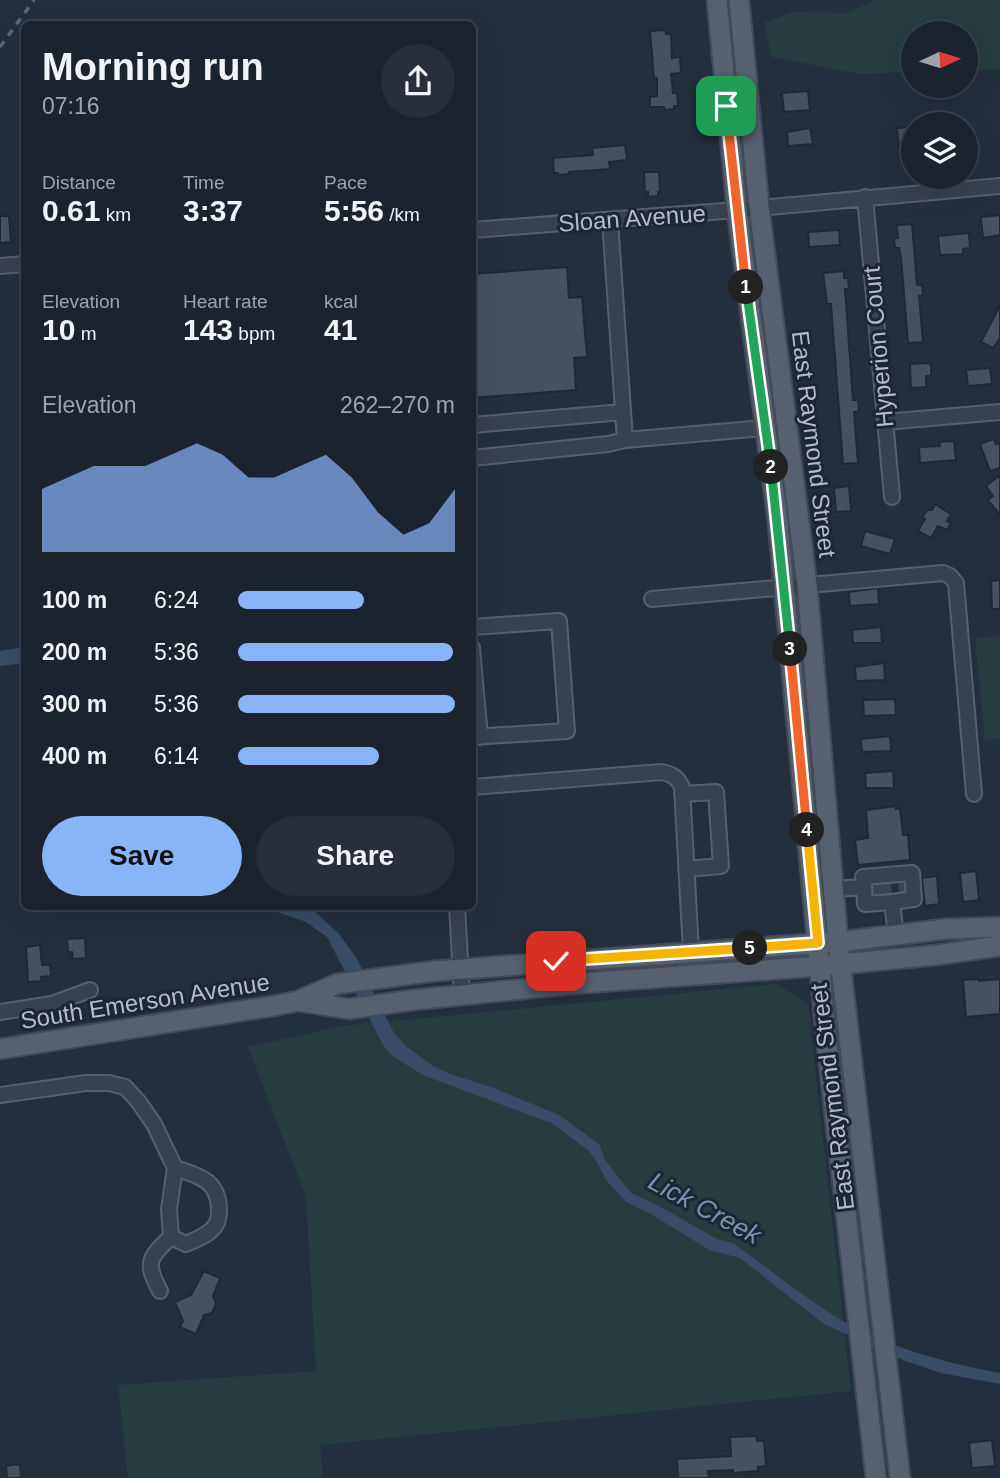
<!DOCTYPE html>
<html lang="en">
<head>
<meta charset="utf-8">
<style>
  :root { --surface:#1b232e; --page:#282f3a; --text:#f1f3f6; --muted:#a0a4aa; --line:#39404a; --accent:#8ab4f8 }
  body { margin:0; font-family:Arial,sans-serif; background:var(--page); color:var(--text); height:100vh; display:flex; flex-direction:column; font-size:26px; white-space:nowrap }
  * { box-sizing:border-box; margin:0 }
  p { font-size:23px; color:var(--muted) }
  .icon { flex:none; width:38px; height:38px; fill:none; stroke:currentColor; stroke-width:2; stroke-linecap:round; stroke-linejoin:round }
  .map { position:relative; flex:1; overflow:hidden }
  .drawer { position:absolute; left:21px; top:21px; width:455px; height:889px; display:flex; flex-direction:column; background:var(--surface); border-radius:10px; box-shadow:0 7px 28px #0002,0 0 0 2px var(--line) }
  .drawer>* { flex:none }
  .needle { width:46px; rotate:86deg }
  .tools { position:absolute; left:901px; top:21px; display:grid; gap:14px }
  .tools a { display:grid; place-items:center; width:77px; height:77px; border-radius:50%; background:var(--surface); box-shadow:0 7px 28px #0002,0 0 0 2px var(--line); font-size:35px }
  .pin { position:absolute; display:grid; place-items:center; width:60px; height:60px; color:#fff; margin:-30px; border-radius:14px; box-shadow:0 4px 10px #0006 }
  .km { position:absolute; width:35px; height:35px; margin:-18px; border-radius:50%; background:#222; color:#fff; font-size:19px; line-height:35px; text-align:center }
  .round { display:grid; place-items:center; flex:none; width:74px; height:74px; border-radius:37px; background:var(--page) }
  .headline { display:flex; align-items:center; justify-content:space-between; height:119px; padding:0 21px }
  h1 { font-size:38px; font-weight:800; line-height:52px }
  .figures { display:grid; grid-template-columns:repeat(3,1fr); gap:10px; height:119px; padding:7px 21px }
  .figures div { display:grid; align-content:center }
  .figures b { font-size:30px; font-weight:800 }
  .figures small { font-size:19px; font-weight:400 }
  .figures p { font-size:19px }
  .chart { height:196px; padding:14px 21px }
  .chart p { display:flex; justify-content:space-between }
  .chart svg { width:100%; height:126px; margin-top:7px; fill:var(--accent); opacity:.7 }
  .button { display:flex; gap:14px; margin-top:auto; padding:14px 21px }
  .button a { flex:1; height:80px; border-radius:42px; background:var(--accent); color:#111; font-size:28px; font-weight:800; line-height:80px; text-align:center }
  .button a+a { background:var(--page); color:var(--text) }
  ul { padding:0 21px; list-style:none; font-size:23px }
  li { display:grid; grid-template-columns:112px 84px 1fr; align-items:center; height:52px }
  li i { height:18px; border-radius:9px; background:var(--accent) }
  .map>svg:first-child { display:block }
  .green { fill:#263c3f }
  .water { fill:#394c67 }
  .building { fill:#455162; stroke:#1f2835; stroke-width:2 }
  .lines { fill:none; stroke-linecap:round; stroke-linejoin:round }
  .minor-tunnel { stroke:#3a4453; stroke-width:14; stroke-dasharray:14 7; stroke-linecap:butt }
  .minor-casing { stroke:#565f6c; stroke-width:18 }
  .major-casing { stroke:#414a57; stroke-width:23 }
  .minor { stroke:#38414e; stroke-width:14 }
  .major { stroke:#56606e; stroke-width:19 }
  .rail { stroke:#5a6575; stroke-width:3.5; stroke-dasharray:7 7; stroke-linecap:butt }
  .split-1-casing { stroke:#fff; stroke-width:14 }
  .split-2-casing { stroke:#fff; stroke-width:14 }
  .split-3-casing { stroke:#fff; stroke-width:14 }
  .split-4-casing { stroke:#fff; stroke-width:14 }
  .split-5-casing { stroke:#fff; stroke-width:14 }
  .split-6-casing { stroke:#fff; stroke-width:14 }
  .split-1 { stroke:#f0652b; stroke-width:9 }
  .split-2 { stroke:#22a559; stroke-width:9 }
  .split-3 { stroke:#22a559; stroke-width:9 }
  .split-4 { stroke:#f0652b; stroke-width:9 }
  .split-5 { stroke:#f5b400; stroke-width:9 }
  .split-6 { stroke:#f5b400; stroke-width:9 }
  .labels { text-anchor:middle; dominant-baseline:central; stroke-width:6; stroke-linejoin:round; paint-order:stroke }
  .street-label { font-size:24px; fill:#b4bcc9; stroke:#1d2633 }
  .water-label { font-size:26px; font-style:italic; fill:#7c92b1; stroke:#1d2633 }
</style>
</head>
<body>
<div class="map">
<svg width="1000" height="1478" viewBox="0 0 1000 1478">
  <rect width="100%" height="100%" fill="#242f3e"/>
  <path class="green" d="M875,0H1000V69L966,71V33H914L913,72L860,74L772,57L764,23L793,12L847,13Z
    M1000,636V739L985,740L975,638Z
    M776,984L808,1004L851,1391L320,1445L323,1478H128L118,1385L316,1371L306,1197L248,1047L341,1026Z"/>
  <path class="water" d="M24,647V663L0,666V651Z
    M263,907H310L338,933L356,957L394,1033L407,1047L433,1066L450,1074L491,1087L559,1115L599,1144L605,1160L631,1193L657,1205L717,1239L733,1243C768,1268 802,1296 838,1318C887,1347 945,1363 1000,1373V1384L941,1373L903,1360L824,1324L740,1258L709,1250L651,1214L626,1202L606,1180L596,1160L588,1150L551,1123L423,1075L391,1055L383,1045L327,937L306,922Z"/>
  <path class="building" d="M666,30V34H671L672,58L680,57L681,73L671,74L673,93H677L678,106H674V109L664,110V107H650V97L657,96V78H654L650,31Z
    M808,91L810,110L784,112L782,93Z
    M914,127V147L899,148L897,128Z
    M810,128L813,144L788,146L787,132Z
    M625,145L627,160L609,162L610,169L569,172V174L558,175V173H554L553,158L593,155L592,148Z
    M644,172H659L660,192H658V196L648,197V192L645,193Z
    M1000,215V235L983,238L981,217Z
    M0,216H9L11,242L0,243Z
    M912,224L917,285H922L923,295L919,296L923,342L908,343L901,257L899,248H895L894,238H898L897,225Z
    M839,230L840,245L809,247L808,232Z
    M969,233L970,248L963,249V254L940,255L938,236Z
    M567,267L569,298L582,297L587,357L574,358L576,390L472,398V274Z
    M844,271V278H848L849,289H845L853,400H858L859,411L854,412L858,463L843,464L831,304H827L823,273Z
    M1000,305V338L993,348L981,342Z
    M925,363L931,364V376H926V387L911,388L910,364Z
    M990,368L992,384L968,386L966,370Z
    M994,439L996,444L1000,443V468L990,471L980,444Z
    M954,441L956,460L920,463L919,447L940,446L939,442Z
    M1000,475V515L988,500L993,496L986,486Z
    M849,486L851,511L836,512L834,488Z
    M935,504L951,514L947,521L951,523L947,530L938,526L931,538L918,531L925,519L922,518L927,510H932Z
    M865,531L895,539L890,554L861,546Z
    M1000,580V609H992L991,581Z
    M878,588L879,604L850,606L849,592Z
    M881,627L882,643H853L852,630Z
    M884,663L885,680L856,681L855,667Z
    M895,699L896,715L864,716L863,700Z
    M890,736L891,751L862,752L861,739Z
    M893,771L894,788H866L865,773Z
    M896,806V809L900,808L903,835H908L910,860L858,865L855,840L868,838L866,810Z
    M976,871L979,900L963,902L960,873Z
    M937,876L939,904L925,906L922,878Z
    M85,938L86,958L73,959L72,952H68L67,939Z
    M40,945L42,965H50L51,976L41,977L42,981L28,982L26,947Z
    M979,979V981L1000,979V1014L966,1017L963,980Z
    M204,1271L220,1278L213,1296L216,1304L212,1313L204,1315L196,1334L180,1327L183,1321L175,1302L191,1295Z
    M756,1436L757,1441H764L766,1466L758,1467V1471L733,1473V1470L708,1471L709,1478H678L677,1459L731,1456L730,1437Z
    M992,1440L995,1466L972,1468L969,1443Z
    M20,1464L21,1478H7L6,1466Z"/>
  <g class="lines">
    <path class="minor-tunnel" d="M905,881L906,894
      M884,883L885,896
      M872,884L873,897"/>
    <g class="minor-casing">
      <path id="minor" d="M865,197L892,497
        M610,220L625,440
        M472,230L737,210L1000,186
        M0,266L24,264
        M885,422L1000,412
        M472,425L623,412
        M472,458L608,444L625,440L765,428
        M652,599L943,573L950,576L956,583L974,794
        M472,627L559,621L567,731L472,737
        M472,648L480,737
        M472,787L661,772C672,774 677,777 682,787L691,952
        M682,794L716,792L721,866L686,869
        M864,887L863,877L912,873L914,899L892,902
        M834,889L864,887L865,904L892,902L896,935
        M457,906L462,995
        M0,1012L52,1004L90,990
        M0,1095L86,1083H109L125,1087L138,1101L154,1124L175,1168L169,1209L171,1237C148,1258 145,1263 160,1291
        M171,1237L186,1244C195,1240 209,1235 215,1226C218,1222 219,1215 219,1210C219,1181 200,1176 175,1168"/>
    </g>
    <g class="major-casing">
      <path id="major" d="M717,0L737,210L778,522L826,1036L876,1478
        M739,0L759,207L807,585L838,942L900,1478
        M298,1001L349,1009L413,1000L583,983L820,966L936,955L1000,946
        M0,1049L273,1006L298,1001L337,984L435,971L838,942L946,929L1000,927"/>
    </g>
    <use href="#minor" class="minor"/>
    <use href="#major" class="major"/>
    <path class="rail" d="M0,47L34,0"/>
  </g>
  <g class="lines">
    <g class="split-1-casing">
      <path id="split-1" d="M726,106L746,287"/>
    </g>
    <g class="split-2-casing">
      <path id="split-2" d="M746,287L771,467"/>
    </g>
    <g class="split-3-casing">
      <path id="split-3" d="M771,467L790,649"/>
    </g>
    <g class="split-4-casing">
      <path id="split-4" d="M790,649L807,830"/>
    </g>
    <g class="split-5-casing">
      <path id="split-5" d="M750,948L818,943L807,830"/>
    </g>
    <g class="split-6-casing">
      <path id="split-6" d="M556,961L750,948"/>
    </g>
    <use href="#split-1" class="split-1"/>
    <use href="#split-2" class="split-2"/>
    <use href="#split-3" class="split-3"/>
    <use href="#split-4" class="split-4"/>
    <use href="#split-5" class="split-5"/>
    <use href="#split-6" class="split-6"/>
  </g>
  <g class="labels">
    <g class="street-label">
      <text transform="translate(632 218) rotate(-4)">Sloan Avenue</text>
      <text transform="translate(878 347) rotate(-95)">Hyperion Court</text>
      <text transform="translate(814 444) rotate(83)">East Raymond Street</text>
      <text transform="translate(145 1001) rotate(-9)">South Emerson Avenue</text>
      <text transform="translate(832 1097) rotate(-97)">East Raymond Street</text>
    </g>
    <g class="water-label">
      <text transform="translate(705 1208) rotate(28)">Lick Creek</text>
    </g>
  </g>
</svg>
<div class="tools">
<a><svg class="needle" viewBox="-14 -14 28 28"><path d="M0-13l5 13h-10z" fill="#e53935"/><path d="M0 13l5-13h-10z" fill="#a0a4aa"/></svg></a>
<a><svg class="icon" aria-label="layers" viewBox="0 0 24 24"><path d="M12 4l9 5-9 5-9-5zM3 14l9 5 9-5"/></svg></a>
</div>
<div class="pin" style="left:726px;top:106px;background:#1e9e55"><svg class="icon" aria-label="arrive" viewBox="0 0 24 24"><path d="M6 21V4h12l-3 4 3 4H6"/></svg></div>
<div class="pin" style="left:556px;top:961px;background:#d93025"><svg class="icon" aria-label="check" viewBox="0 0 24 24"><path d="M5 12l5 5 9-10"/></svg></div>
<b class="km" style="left:746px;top:287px">1</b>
<b class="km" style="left:771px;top:467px">2</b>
<b class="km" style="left:790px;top:649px">3</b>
<b class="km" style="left:807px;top:830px">4</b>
<b class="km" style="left:750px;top:948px">5</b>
<section class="drawer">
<div class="headline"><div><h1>Morning run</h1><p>07:16</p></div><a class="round"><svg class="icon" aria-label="share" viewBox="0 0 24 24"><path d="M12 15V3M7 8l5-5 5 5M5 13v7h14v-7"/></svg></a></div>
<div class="figures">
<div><p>Distance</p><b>0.61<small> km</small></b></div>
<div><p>Time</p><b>3:37</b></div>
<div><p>Pace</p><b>5:56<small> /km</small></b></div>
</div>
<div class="figures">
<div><p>Elevation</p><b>10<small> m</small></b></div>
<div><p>Heart rate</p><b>143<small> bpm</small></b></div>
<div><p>kcal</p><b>41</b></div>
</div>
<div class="chart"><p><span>Elevation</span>262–270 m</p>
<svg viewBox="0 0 160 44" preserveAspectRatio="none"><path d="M0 44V22L10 18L20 14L30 14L40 14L50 10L60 6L70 10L80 18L90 18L100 14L110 10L120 18L130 30L140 38L150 34L160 22V44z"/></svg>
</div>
<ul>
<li><b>100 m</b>6:24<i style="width:58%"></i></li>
<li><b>200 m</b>5:36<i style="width:99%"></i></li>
<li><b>300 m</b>5:36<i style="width:100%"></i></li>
<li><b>400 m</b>6:14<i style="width:65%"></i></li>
</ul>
<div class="button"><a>Save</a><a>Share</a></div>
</section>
</div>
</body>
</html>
